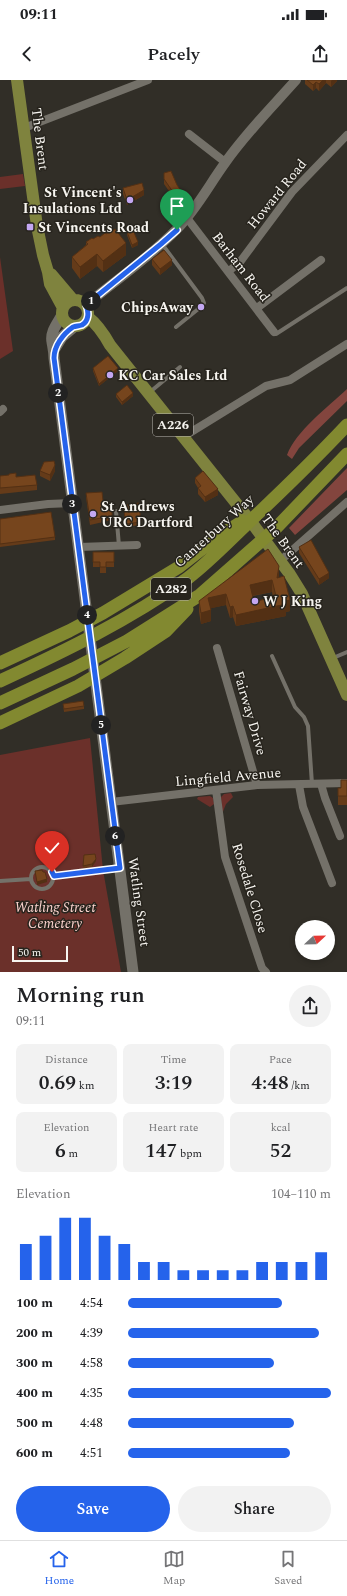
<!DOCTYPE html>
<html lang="en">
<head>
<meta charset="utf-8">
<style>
  :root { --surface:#fff; --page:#f2f2f2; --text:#202124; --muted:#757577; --line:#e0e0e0; --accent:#2563eb }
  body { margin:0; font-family:Spectral,serif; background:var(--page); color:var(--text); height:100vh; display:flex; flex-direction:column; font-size:15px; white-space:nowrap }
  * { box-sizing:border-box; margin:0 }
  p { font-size:13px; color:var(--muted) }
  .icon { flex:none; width:22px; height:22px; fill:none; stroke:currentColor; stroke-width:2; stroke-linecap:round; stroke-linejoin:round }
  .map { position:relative; height:892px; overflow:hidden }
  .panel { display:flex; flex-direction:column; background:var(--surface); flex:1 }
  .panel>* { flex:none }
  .needle { width:26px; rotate:68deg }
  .fabs { position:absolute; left:295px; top:840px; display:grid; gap:8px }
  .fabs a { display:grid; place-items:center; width:40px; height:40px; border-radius:50%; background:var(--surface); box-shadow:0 2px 6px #0003; font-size:20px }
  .scale { position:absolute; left:12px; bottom:10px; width:56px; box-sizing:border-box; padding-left:4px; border:2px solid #f7f5f0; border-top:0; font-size:11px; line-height:14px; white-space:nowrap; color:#f7f5f0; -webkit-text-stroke:3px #27241d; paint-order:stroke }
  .pin { position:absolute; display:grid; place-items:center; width:34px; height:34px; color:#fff; margin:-41px -17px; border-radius:50% 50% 50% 0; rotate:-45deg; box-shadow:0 0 4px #0007 }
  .pin .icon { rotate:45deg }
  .km { position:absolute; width:20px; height:20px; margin:-10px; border-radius:50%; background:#222; color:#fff; font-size:11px; line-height:20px; text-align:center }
  .round { display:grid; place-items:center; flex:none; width:42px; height:42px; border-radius:21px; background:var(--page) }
  .head { display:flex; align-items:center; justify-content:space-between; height:68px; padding:0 16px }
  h1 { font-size:22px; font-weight:600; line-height:30px }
  .stats { display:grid; grid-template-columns:repeat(3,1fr); gap:6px; height:68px; padding:4px 16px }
  .stats div { display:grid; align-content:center; border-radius:8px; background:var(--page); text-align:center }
  .stats b { font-size:20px; font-weight:600 }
  .stats small { font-size:11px; font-weight:400 }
  .stats p { font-size:11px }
  .chart { height:112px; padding:8px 16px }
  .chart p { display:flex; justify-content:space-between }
  .chart svg { width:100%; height:72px; margin-top:4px; stroke:var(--accent); stroke-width:6 }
  .action { display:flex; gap:8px; margin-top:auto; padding:8px 16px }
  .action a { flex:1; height:46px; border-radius:24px; background:var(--accent); color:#fff; font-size:16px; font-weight:600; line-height:46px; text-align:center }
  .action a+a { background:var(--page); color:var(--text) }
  ul { padding:0 16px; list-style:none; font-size:13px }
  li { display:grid; grid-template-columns:64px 48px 1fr; align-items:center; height:30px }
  li i { height:10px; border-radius:5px; background:var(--accent) }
  .status { display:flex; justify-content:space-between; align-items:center; height:28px; padding:0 20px; background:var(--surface); direction:ltr }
  .status svg { height:11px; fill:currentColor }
  header { display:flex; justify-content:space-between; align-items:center; height:52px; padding:0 16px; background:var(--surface); font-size:18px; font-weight:600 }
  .dock { display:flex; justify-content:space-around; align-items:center; height:56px; border-top:1px solid var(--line); background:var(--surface); font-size:11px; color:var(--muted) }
  .dock a { display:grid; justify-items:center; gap:2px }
  .dock .current { color:var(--accent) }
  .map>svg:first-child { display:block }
  .green { fill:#6b302a }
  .forest { fill:#83453e }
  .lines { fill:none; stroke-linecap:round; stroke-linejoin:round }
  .service { stroke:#747169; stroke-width:4 }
  .minor { stroke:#747169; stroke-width:8 }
  .tertiary { stroke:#747169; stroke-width:10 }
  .secondary { stroke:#747169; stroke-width:11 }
  .primary { stroke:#7f833e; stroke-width:12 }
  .trunk { stroke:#828930; stroke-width:13 }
  .wall { fill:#653b19; fill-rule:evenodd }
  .shaded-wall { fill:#533014 }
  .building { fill:#76451d; stroke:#533014; fill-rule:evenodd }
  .route-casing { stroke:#fff; stroke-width:8 }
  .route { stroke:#2563eb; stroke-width:5 }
  .poi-dot { fill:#c3a7f2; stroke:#27241d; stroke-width:1.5 }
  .labels { text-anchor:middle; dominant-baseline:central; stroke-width:3; stroke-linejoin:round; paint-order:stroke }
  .shield { fill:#27241d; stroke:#b9b6b1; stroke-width:1 }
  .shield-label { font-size:13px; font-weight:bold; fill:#f7f5f0 }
  .street-label { font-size:14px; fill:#f7f5f0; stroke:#27241d }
  .poi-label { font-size:14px; font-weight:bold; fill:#f7f5f0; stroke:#27241d; text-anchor:start }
  .park-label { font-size:14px; font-style:italic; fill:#fcd3ce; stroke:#27241d }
</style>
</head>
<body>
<div class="status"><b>09:11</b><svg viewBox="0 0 49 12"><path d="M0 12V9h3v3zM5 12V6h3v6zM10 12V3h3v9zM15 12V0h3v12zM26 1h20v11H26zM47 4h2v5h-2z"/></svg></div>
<header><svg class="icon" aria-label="back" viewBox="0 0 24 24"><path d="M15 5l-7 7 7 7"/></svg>Pacely<svg class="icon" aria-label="share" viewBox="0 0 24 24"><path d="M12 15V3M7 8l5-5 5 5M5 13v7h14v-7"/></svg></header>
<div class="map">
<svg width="347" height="892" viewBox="0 0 347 892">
  <rect width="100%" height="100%" fill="#312e27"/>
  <path class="green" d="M23,94L25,106L0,109V97Z
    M0,177L13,271L0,279Z
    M90,658L103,790L121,892H0V675Z
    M231,713L233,717L226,724L222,734L221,717L224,714Z
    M210,716L213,718L214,724L210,727L197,719L198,717Z"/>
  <path class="forest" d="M347,309V321L299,368L292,379L287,375C296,351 328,327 347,309Z
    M347,388V410L295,455L289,448Z"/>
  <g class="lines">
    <path class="service" d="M162,164L202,218L204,223L197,230L176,247
      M275,252L276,254L347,208
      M150,312L180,287
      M116,431L119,466
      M272,576L295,627L304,637L308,646L312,704
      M333,578L347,572
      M31 798a11 11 0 1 1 22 0a11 11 0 1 1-22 0Z
      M54,796L119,788
      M0,801L31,799"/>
    <path class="minor" d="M24,48L148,0
      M189,54L225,82
      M187,138L274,252
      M229,191L240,182L292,112L347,55
      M257,228L321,180
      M0,332L3,329
      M183,357L266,306L290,300L347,264
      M0,430L48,424L72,423
      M79,467L137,465
      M280,481L347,422
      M217,568L257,705
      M321,704L325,718L340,756
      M299,705L303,727L332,803
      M216,710L225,777L262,888L266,892
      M111,722L257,705L347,703"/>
    <path class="tertiary" d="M86,225C116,200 150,177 177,149C196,130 209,105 225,83C246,53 272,27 296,0"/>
    <path class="secondary" d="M62,235C57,244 50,252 52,262C53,268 54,272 54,278L133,892
      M54,270L62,257L75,246"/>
    <path class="primary" d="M17,0L37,146L43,175L48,192L50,204L63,228
      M51,194L73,220
      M62 233a13 13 0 1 1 26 0a13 13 0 1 1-26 0Z
      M88,237C97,244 105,256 110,265L252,443L289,493L302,514L347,615"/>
    <path class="trunk" d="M0,583L69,551L103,533L179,487L216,458L243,441
      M0,601C65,571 129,540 188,498C209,482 229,461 248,443C282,411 315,379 347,345
      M0,623L73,589L127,561L200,515L276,448L347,374
      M0,643L78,606L125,578L166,551L187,529"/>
  </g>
  <path class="wall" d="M305,0H337V1L331,7L326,3L319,11L316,8L313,11L305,4Z
    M164,93L177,105L184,120L176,126V131L170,135L163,125V120L171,114L164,104Z
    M123,108L144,115L127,125L123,114Z
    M127,152L138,165L132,168L127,155Z
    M100,157L126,175L103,192L97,186L80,199L72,188V177L86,165V162Z
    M152,179L172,185L160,195L152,185Z
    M93,288L118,291L99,306L93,291Z
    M116,314L133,316L122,325L116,317Z
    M40,391H55L50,401L40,396Z
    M0,396L37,405V410L0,414Z
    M195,398L218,415L205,422L198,414V408L195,403Z
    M86,413L112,436V440L90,445L86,417Z
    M124,428L141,442V445L125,447Z
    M0,439L55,457V460L0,467Z
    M299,467L329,498L319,505L299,473Z
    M93,472H114V487H106V493H100V487H93Z
    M279,498L290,531L286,532V536L236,546L233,537L230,538L226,525L211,528V541L201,544L199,532V521ZM272,512L273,517L254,522L253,516Z
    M63,624L84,626V629L64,632Z
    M347,700V725H338V708H341Z
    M96,781L92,787L83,788V786Z"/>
  <path class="shaded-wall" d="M323,0H326V3L319,11V4Z
    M332,0H337V1L331,7V1Z
    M316,2V8L313,11V5Z
    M144,110V115L127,125V120Z
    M184,115V120L176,126V131L170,135V130L174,123Z
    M138,162V165L132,168V165Z
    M126,163V175L103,192V181Z
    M97,174V186L80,199V187Z
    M172,180V185L160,195V189Z
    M118,288V291L99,306V304Z
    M133,313V316L122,325V322Z
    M55,385V391L50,401V395Z
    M218,409V415L205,422V417Z
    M279,486V497L277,509V498Z
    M329,493V498L319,505V499Z
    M272,500V512L250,516V505Z
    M226,514V525L208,529V518Z
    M290,520V531L286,532V536L236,546V535Z
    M233,526V537L230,538V527Z
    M211,530V541L201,544V533Z
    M96,779V781L92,787V784Z
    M47,799V802L37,805V802Z"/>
  <path class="building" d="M307,0H323L319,4L316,2L313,5Z
    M171,91L177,105L184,115L174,123L176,126L170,130L163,120L173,112L164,99V93Z
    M142,103L144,110L127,120L123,108Z
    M115,149L126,163L103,181L97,174L80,187L72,177L88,164L86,162L92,158L93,159L98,156L100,157L105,153L106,154Z
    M133,150L138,162L132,165L127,152Z
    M164,170L172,180L160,189L152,179Z
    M108,276L118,288L99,304L93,288Z
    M127,305L133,313L122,322L116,314Z
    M54,381L55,385L50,395L40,391L44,382Z
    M203,391L218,409L205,417L198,408L201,406L195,398Z
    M16,393V397L35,395L37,405L0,408V396L9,395V394Z
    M102,412L104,429H112V436L90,440L86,413Z
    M139,423L141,442L125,444L124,425Z
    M51,432L55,457L0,464V439Z
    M311,460L329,493L319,499L299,467Z
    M268,469L279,486L277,498L284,496L290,520L285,521L286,524L236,535L233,526L230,527L226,514L208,518L211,530L201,533L199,521ZM272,500L276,516L254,522L250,505Z
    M93,472H114V482H106V487H100V482H93Z
    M83,621L84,626L64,629L63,624Z
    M341,700H347V716H338V708H341Z
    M95,774L96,779L92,784L83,786L84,775Z
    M42,790L43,792H45L47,799L37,802L35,791Z"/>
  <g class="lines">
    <g class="route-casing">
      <path id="route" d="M52,792L54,796L120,788L54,278C54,266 63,254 73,247C76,246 79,246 82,245C89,241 89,232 86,225L161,164L177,150"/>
    </g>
    <use href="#route" class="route"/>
  </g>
  <g class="poi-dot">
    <circle cx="130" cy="120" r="4"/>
    <rect x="26" y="143" width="8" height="8" rx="2"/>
    <circle cx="201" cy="227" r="4"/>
    <circle cx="110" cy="295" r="4"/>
    <circle cx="93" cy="434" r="4"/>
    <circle cx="255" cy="521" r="4"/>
  </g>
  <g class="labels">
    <g class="shield">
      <rect x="153" y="334" width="40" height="22" rx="3"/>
      <rect x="151" y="498" width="40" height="22" rx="3"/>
    </g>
    <g class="shield-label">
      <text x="173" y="345">A226</text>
      <text x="171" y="509">A282</text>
    </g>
    <g class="street-label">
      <text transform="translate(40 59) rotate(83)">The Brent</text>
      <text transform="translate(277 114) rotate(-51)">Howard Road</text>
      <text transform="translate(241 187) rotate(52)">Barham Road</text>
      <text transform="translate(214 451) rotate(-42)">Canterbury Way</text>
      <text transform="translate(283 461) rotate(54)">The Brent</text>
      <text transform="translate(250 633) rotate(74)">Fairway Drive</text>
      <text transform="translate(228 697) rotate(-5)">Lingfield Avenue</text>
      <text transform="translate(250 808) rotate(73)">Rosedale Close</text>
      <text transform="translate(139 822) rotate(82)">Watling Street</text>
    </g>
    <g class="poi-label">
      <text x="122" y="112" text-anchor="end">St Vincent's<tspan x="122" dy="16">Insulations Ltd</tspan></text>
      <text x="38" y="147">St Vincents Road</text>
      <text x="193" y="227" text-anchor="end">ChipsAway</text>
      <text x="118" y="295">KC Car Sales Ltd</text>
      <text x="101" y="426">St Andrews<tspan x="101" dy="16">URC Dartford</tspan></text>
      <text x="263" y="521">W J King</text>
    </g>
    <g class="park-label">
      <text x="55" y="827">Watling Street<tspan x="55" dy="16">Cemetery</tspan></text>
    </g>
  </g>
</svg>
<div class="fabs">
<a><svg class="needle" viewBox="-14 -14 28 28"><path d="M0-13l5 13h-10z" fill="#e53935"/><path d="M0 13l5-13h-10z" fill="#757577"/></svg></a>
</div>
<div class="scale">50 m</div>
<div class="pin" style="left:177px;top:150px;background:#1e9e55"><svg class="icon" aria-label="arrive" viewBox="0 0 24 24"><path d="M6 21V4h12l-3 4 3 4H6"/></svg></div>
<div class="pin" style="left:52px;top:792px;background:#d93025"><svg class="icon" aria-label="check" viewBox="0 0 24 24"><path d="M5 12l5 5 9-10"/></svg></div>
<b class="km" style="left:91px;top:221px">1</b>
<b class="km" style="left:58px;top:313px">2</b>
<b class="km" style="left:72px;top:424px">3</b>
<b class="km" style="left:87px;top:535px">4</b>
<b class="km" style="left:101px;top:645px">5</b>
<b class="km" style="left:115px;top:756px">6</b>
</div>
<section class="panel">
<div class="head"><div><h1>Morning run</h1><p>09:11</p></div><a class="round"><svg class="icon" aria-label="share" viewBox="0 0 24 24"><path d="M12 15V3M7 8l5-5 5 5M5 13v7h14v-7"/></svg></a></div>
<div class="stats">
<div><p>Distance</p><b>0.69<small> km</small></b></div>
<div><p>Time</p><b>3:19</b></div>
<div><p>Pace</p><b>4:48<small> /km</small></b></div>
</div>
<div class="stats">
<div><p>Elevation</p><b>6<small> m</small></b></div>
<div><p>Heart rate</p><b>147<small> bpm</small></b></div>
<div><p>kcal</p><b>52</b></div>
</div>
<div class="chart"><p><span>Elevation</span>104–110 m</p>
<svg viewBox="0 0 160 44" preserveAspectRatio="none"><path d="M5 44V22M15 44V17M25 44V6M35 44V6M45 44V17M55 44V22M65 44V33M75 44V33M85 44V38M95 44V38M105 44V38M115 44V38M125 44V33M135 44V33M145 44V33M155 44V27"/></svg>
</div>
<ul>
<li><b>100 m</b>4:54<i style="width:76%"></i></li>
<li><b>200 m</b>4:39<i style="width:94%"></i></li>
<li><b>300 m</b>4:58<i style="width:72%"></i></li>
<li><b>400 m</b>4:35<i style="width:100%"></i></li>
<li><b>500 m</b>4:48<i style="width:82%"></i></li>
<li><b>600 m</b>4:51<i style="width:80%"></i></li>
</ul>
<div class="action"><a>Save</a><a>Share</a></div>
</section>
<nav class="dock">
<a class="current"><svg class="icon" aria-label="home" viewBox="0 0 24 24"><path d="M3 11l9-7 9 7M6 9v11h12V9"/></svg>Home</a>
<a><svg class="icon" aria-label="map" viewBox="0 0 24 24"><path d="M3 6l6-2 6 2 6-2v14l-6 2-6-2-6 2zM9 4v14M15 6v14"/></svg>Map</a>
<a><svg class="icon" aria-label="saved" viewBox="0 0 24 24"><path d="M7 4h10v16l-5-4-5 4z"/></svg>Saved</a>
</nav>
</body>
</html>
